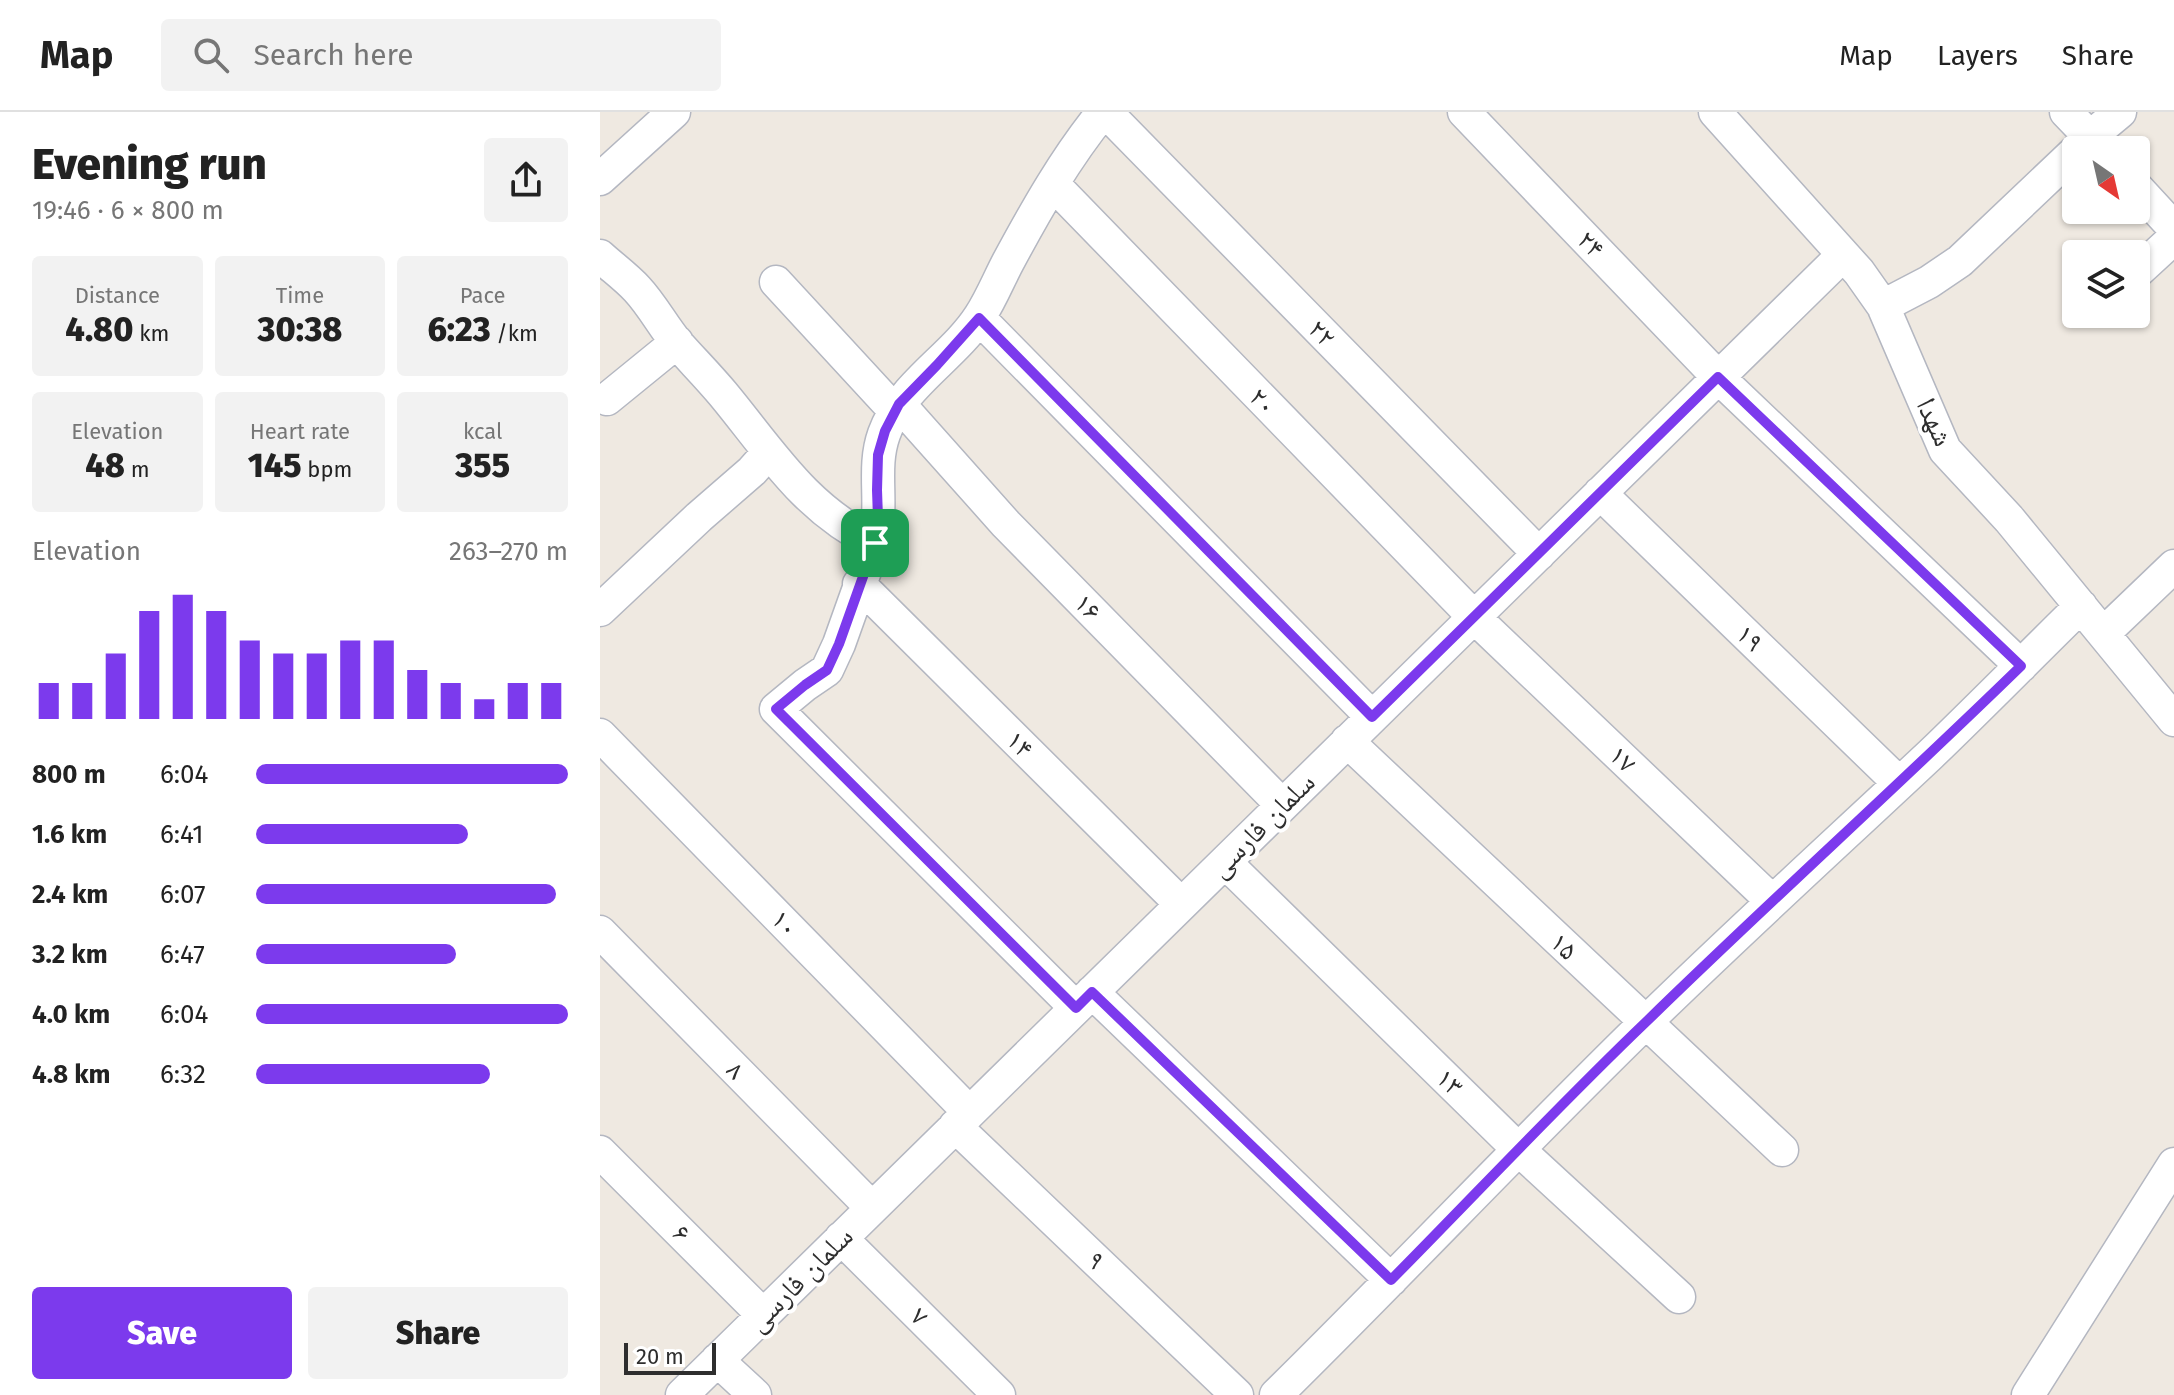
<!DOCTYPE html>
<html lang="en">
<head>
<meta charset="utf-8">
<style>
  :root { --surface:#fff; --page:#f2f2f2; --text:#222; --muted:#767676; --line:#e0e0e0; --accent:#7c3aed }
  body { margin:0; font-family:"Fira Sans","Noto Naskh Arabic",sans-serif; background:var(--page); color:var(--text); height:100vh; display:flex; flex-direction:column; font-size:30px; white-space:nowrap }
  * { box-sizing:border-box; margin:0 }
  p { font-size:26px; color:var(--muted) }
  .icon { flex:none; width:44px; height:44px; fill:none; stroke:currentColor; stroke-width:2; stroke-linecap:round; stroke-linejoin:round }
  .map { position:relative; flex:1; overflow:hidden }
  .sheet { display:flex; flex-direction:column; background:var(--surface); width:600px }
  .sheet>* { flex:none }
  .needle { width:52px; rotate:146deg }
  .tools { position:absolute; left:1462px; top:24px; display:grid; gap:16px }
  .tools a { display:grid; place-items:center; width:88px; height:88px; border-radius:8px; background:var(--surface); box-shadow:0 2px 6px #0004; font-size:40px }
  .scale { position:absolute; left:24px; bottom:20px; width:92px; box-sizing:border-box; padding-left:8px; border:4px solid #2e2e2e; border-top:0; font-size:22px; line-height:28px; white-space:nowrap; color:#2e2e2e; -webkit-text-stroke:6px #fff; paint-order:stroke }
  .pin { position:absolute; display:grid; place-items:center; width:68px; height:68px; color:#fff; margin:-34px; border-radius:16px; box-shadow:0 4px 12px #0006 }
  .round { display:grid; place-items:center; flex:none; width:84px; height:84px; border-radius:8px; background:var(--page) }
  .headline { display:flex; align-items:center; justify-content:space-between; height:136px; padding:0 32px }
  h1 { font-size:44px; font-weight:800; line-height:60px }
  .metrics { display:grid; grid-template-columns:repeat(3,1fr); gap:12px; height:136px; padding:8px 32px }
  .metrics div { display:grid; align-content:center; border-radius:8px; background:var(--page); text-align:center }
  .metrics b { font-size:34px; font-weight:800 }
  .metrics small { font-size:22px; font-weight:400 }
  .metrics p { font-size:22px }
  .chart { height:224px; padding:16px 32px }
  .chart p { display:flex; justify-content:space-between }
  .chart svg { width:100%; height:144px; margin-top:8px; stroke:var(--accent); stroke-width:6 }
  .cta { display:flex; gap:16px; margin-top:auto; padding:16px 32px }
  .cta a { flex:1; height:92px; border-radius:8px; background:var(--accent); color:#fff; font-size:32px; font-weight:800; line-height:92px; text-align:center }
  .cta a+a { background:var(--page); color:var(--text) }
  ul { padding:0 32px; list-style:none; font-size:26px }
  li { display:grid; grid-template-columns:128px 96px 1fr; align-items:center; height:60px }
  li i { height:20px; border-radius:10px; background:var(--accent) }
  header { display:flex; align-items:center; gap:48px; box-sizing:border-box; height:112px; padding:0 40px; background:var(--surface); border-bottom:2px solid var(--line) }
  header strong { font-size:38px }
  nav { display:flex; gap:44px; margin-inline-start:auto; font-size:28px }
  .search { width:560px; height:72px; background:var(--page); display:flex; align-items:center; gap:20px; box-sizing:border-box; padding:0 28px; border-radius:8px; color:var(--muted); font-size:30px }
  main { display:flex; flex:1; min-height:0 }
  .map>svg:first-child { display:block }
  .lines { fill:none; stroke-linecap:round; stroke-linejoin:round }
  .street-casing { stroke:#b4b7c1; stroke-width:35 }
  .street { stroke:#fff; stroke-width:32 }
  .route-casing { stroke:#fff; stroke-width:16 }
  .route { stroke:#7c3aed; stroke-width:10 }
  .labels { text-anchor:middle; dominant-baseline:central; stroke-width:8; stroke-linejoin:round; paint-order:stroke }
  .street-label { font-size:28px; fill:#2e2e2e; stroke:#fff }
</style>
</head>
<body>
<header>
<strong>Map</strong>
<div class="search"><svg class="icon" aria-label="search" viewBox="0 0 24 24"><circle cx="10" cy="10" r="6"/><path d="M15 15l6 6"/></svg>Search here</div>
<nav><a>Map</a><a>Layers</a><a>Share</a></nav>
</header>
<main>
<section class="sheet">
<div class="headline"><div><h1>Evening run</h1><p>19:46 · 6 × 800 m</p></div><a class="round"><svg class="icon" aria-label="share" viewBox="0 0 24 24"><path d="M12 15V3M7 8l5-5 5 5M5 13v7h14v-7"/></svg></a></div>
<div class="metrics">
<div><p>Distance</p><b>4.80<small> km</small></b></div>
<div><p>Time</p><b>30:38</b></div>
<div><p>Pace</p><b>6:23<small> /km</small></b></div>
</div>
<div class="metrics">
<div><p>Elevation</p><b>48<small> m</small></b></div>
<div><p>Heart rate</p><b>145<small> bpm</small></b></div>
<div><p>kcal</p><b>355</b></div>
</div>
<div class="chart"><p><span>Elevation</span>263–270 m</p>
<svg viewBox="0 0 160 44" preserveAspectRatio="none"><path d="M5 44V33M15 44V33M25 44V24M35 44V11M45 44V6M55 44V11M65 44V20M75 44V24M85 44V24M95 44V20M105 44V20M115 44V29M125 44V33M135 44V38M145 44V33M155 44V33"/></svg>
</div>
<ul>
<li><b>800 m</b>6:04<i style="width:100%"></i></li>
<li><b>1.6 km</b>6:41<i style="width:68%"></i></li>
<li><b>2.4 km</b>6:07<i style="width:96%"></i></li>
<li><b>3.2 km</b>6:47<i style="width:64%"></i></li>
<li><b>4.0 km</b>6:04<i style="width:100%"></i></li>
<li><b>4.8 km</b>6:32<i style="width:75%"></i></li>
</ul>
<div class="cta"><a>Save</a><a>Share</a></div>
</section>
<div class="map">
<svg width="1574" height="1283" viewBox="0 0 1574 1283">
  <rect width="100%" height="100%" fill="#efe9e1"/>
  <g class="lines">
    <g class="street-casing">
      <path id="street" d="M506,0L939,442
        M864,0L1118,265L1421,554
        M1115,0L1259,160L1283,194L1345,338L1409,407L1574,608
        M1466,0L1490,25L1520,0
        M0,67L74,0
        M453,72L874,505L1172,789
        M1536,75L1574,116
        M0,144C12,155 26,165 37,177C52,193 63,214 77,231C92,248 108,264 123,282C171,340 204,396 275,431L239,532L227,558L205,573L176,597L476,896
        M1536,161L1574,126
        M176,170L295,299
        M1283,194L1329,170L1360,149L1476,39
        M379,206L772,605
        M7,287L77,230
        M299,292L406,412L682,693
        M1000,381L1299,671
        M275,431C276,423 278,414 278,406C280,377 274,350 284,322C301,273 353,246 380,204C391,187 399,167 408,150C436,98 466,45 503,0
        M259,472L581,792
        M0,498L99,405L152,359L168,341
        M1504,521L1574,454
        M0,623L369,1000
        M747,629L1182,1038
        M625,750L918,1037L1079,1185
        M0,820L272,1096
        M492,880L791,1168
        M355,1014L637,1283
        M0,1040L163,1203
        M241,1126L399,1283
        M117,1248L155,1283
        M82,1283L1243,143
        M676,1283C800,1161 919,1034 1043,913C1137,821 1234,733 1330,643C1381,594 1431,543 1481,494
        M1428,1283L1574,1052"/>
    </g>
    <use href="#street" class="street"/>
  </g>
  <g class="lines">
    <g class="route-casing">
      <path id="route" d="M379,206L772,605L1118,265L1421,554C1298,674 1170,789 1047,909C959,993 876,1082 791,1168L492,880L476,896L176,597L205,573L227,558L239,532L275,431L278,406L277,378L278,343L285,319L299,292L337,253Z"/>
    </g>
    <use href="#route" class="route"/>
  </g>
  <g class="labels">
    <g class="street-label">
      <text transform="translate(991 132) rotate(46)">۲۴</text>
      <text transform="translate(722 221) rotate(46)">۲۲</text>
      <text transform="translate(663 289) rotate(46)">۲۰</text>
      <text transform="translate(1335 310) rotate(65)">شهدا</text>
      <text transform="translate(488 495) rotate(46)">۱۶</text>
      <text transform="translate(1150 526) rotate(44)">۱۹</text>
      <text transform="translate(420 632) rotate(45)">۱۴</text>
      <text transform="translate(1023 647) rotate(44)">۱۷</text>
      <text transform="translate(662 713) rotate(-45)">سلمان فارسی</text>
      <text transform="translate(185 811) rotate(46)">۱۰</text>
      <text transform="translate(964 834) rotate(43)">۱۵</text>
      <text transform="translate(136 958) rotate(45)">۸</text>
      <text transform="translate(850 970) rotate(44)">۱۳</text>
      <text transform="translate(82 1121) rotate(45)">۶</text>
      <text transform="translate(496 1148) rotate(44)">۹</text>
      <text transform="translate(200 1167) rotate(-45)">سلمان فارسی</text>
      <text transform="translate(320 1204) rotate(45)">۷</text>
    </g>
  </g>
</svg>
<div class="tools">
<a><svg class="needle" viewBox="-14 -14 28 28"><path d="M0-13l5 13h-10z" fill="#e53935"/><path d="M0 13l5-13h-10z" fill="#767676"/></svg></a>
<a><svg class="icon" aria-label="layers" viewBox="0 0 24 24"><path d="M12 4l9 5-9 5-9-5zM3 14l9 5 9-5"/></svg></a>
</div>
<div class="scale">20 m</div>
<div class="pin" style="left:275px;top:431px;background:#1e9e55"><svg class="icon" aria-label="arrive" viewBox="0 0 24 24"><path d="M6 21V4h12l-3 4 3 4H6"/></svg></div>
</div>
</main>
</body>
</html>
